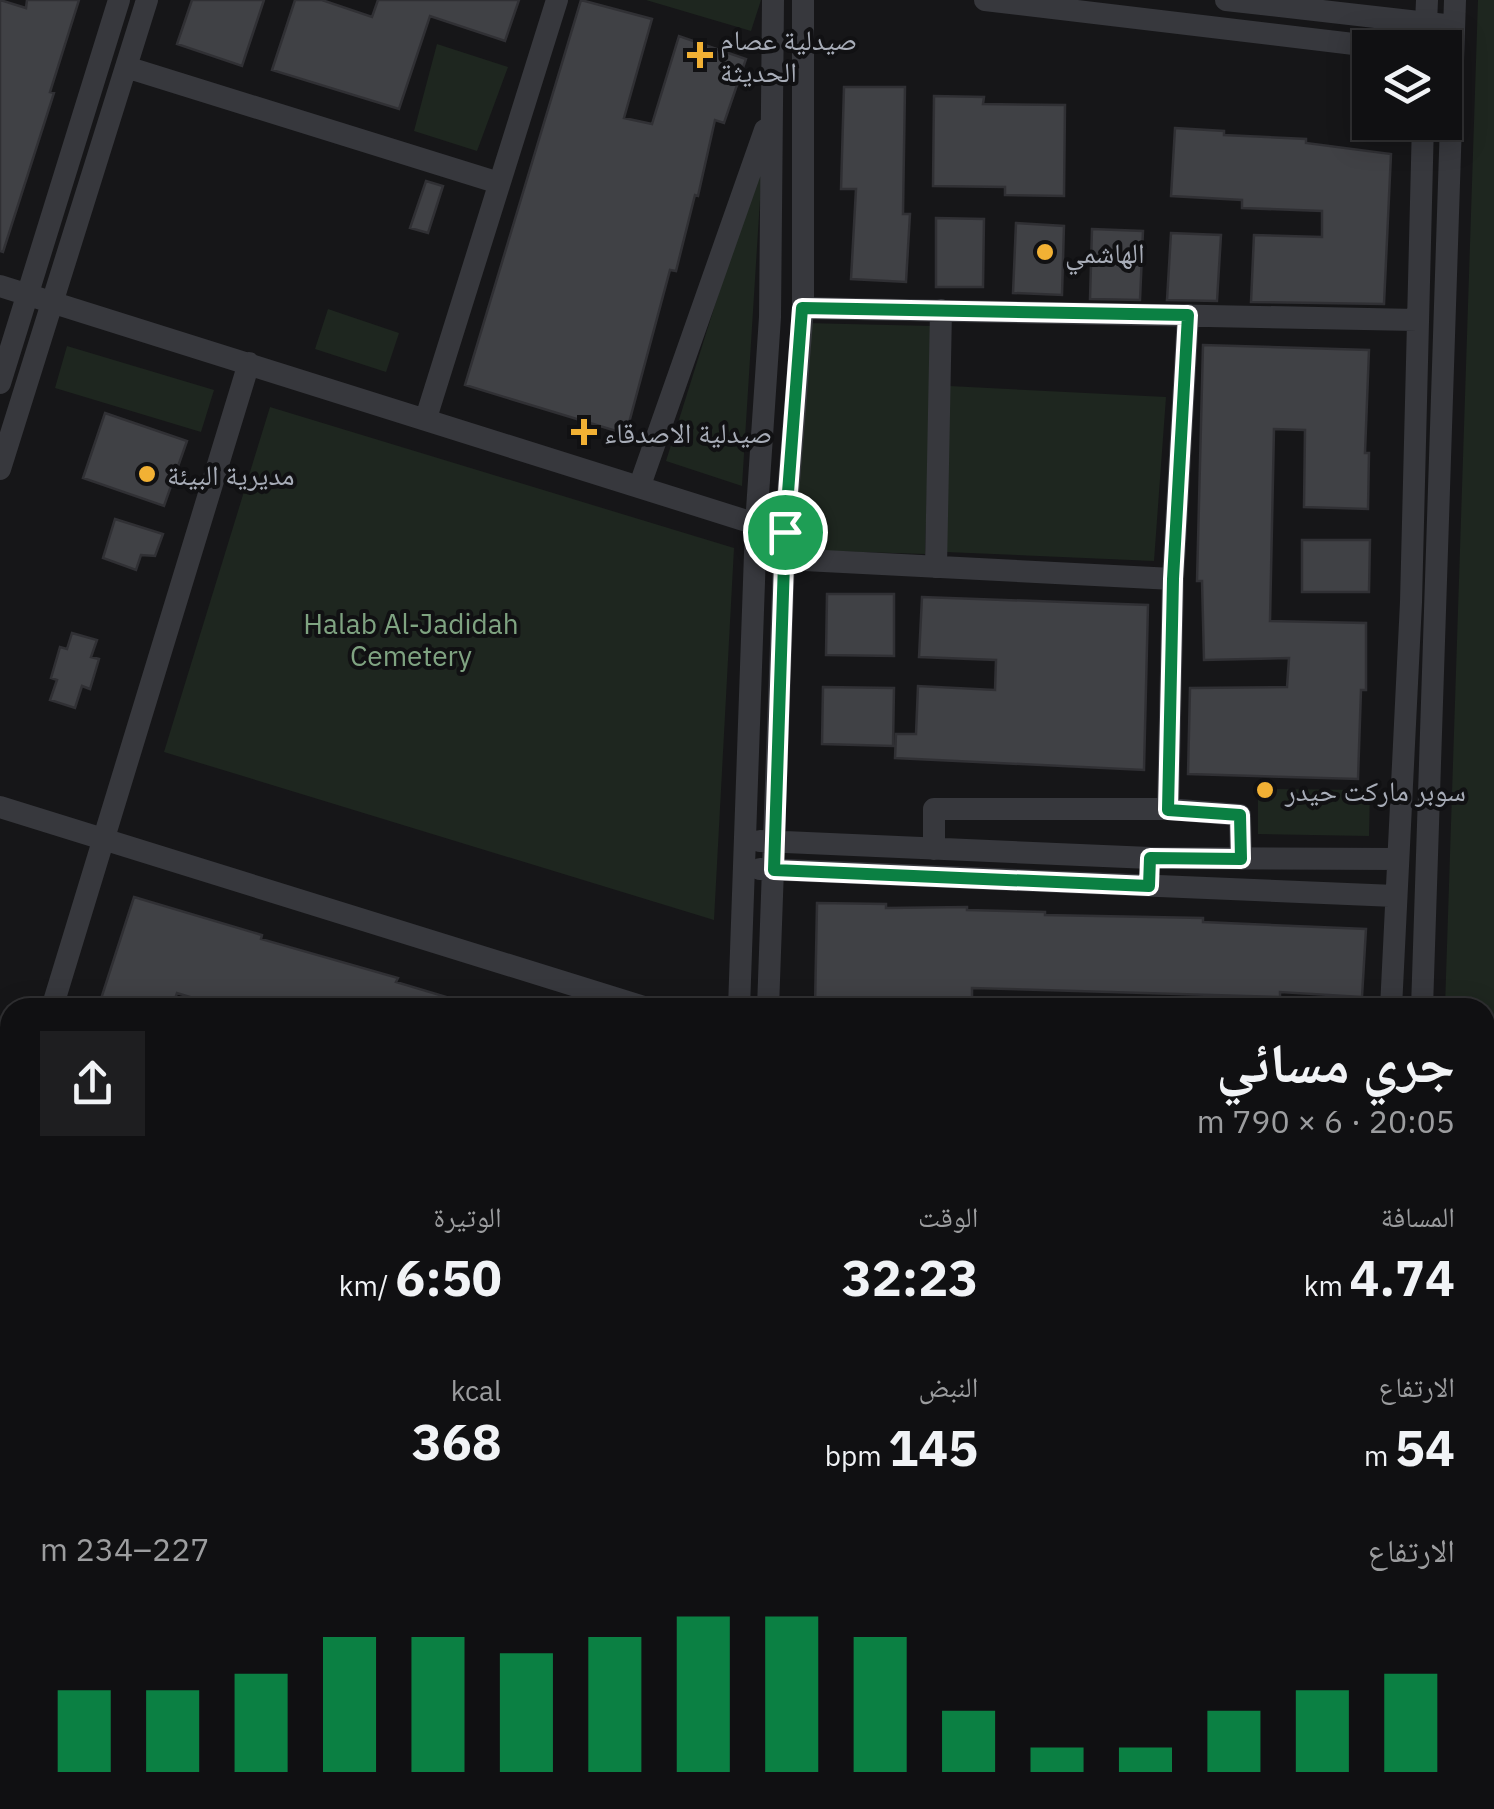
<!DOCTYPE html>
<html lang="ar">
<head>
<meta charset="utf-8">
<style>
  :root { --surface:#101012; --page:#1e1e20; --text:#f1f3f6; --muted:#9c9d9f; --line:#303032; --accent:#0b8043 }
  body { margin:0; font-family:"IBM Plex Sans","Noto Naskh Arabic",sans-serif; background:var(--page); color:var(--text); direction:rtl; height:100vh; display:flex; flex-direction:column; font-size:38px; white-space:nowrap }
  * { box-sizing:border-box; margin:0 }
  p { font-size:32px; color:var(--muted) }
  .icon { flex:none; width:55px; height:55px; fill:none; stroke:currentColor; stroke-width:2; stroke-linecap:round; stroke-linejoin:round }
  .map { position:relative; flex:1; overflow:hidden; direction:ltr }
  .side { position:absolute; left:0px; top:998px; width:1495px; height:812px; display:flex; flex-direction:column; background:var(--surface); border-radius:30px 30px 0 0; box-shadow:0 5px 25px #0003,0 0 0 2px var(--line); direction:rtl }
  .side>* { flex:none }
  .tools { position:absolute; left:1352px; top:30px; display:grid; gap:20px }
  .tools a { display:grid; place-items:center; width:110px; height:110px; border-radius:0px; background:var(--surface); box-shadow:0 5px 25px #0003,0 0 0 2px var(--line); font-size:50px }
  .pin { position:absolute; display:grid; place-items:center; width:85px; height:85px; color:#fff; margin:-42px; border:5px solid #fff; border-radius:50%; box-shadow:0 2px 10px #0007 }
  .round { display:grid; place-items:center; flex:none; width:105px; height:105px; border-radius:0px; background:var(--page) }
  .head { display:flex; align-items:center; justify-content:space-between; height:170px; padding:0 40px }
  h1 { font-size:55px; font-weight:700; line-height:75px }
  .metrics { display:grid; grid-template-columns:repeat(3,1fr); gap:15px; height:170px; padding:10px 40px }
  .metrics div { display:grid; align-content:center }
  .metrics b { font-size:50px; font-weight:700 }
  .metrics small { font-size:28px; font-weight:400 }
  .metrics p { font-size:28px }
  .chart { height:280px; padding:20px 40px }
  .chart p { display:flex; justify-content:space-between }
  .chart svg { width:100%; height:180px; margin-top:10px; stroke:var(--accent); stroke-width:6 }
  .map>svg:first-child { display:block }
  .green { fill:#1e261f }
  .building { fill:#404145; stroke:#303034; stroke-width:2.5 }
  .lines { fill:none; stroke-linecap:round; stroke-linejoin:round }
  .minor { stroke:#37383d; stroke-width:22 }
  .route-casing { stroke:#fff; stroke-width:20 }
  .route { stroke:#0b8043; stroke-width:12 }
  .poi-dot { fill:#f2b134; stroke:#111113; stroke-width:4 }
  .labels { text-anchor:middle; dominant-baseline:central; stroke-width:8; stroke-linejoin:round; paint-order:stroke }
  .poi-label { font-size:28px; fill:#a8adb8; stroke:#111113; text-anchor:start }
  .park-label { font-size:28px; fill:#7fa381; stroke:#111113 }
</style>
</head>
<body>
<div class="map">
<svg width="1494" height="1809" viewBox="0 0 1494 1809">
  <rect width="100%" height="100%" fill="#161618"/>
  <path class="green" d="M646,0H761L751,31Z
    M1478,0H1494V1809H1418L1419,1800H1485V1008L1445,1007Z
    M437,44L508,67L477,151L414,131Z
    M763,152L742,486L666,461Z
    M328,309L399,333L386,372L315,349Z
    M804,323L932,326L925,554L797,550Z
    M67,346L214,390L201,432L55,388Z
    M949,386L1166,397L1154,561L946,552Z
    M270,407L734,548L714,920L164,752Z
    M1258,789L1370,790L1369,836L1258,834Z"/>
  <path class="building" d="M0,0L26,8L27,0H79L50,92L54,93L3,252L0,251Z
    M192,0H264L242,66L177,44Z
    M295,0H322L372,17L378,0H519L505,41L430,16L399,109L272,70Z
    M581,0L652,19L624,118L652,124L679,36L746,59L724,123L715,120L698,196L695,195L676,271L670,270L626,434L465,385Z
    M844,87H905L903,214H910L906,282L851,279L856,189H841Z
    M934,96L984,97L983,104L1065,105L1064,196L1005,195V187L933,186Z
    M1175,128L1224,131V135L1306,139V143L1391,154L1384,304L1251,302L1254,235L1322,237V211L1242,208V200L1171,196Z
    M426,181L443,186L428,233L410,228Z
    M936,218L984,219L983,287H936Z
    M1016,223L1064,226L1062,295L1013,293Z
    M1092,229L1143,231L1140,300L1090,299Z
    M1171,233L1221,235L1217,301L1167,300Z
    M1203,345L1369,350L1365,453H1369L1368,509L1304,507L1305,430L1274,429L1270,621L1366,623V690H1361L1358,779L1188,774L1190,688L1287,687L1289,658L1204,660L1202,581H1197Z
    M105,413L187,441L164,506L83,478Z
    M115,519L163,534L155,556L141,555L136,570L103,558Z
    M1302,540H1370L1369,592H1302Z
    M827,594H894V656L826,655Z
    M922,597L1148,605L1144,770L895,758L896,734H916L918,686L995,690L996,660L919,657Z
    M72,633L97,640L91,657L99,659L90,689L82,686L75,708L50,700L57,680L51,678L60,647L67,649Z
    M823,687L894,688L893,746L822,744Z
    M134,897L262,935L261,939L398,978L396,982L470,1004L469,1008H226L177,993L172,1008H98Z
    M817,903L886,904V908L967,907V910L1045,912V915L1203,918V922L1366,929L1362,997L1280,992V997L972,988V1008H815Z"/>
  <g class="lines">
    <path class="minor" d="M985,0L1387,48
      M1226,0L1454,26
      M1425,48L1427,0
      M126,67L499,183
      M0,286L769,528
      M803,308L1417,320
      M0,383L119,0
      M426,418L557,0
      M0,469L147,0
      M640,485L765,130
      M785,559L1173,579L1188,315
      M936,567L941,310
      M1173,579L1168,809L1240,815L1241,859
      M0,807L647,1008
      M760,841L1150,858L1397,859
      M934,849V809H1168
      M760,869L1395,896
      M52,1008L249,363
      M739,1008L756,525L770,317L773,0
      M768,1008L785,532L803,308V0
      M1391,1008L1411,602L1423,122
      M1422,1008L1455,0
      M0,1177L10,1144
      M0,1361L10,1364
      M0,1639L10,1613
      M0,1797L26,1809
      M1378,1800L1380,1809
      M99,1809L102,1800
      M443,1809L446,1800
      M795,1809L799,1800"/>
  </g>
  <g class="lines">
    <g class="route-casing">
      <path id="route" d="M802,308L1188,315L1173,579L1168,810L1240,815L1241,859L1150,858L1149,886L774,870L785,532Z"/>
    </g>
    <use href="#route" class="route"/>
  </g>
  <g class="poi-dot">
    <path d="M695 40h10v10h10v10h-10v10h-10v-10h-10v-10h10z"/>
    <circle cx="1045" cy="252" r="10"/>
    <path d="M579 417h10v10h10v10h-10v10h-10v-10h-10v-10h10z"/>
    <circle cx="147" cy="474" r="10"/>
    <circle cx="1265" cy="790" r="10"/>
  </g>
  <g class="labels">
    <g class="poi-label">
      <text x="720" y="39">صيدلية عصام<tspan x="720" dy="32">الحديثة</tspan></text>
      <text x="1065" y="252">الهاشمي</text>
      <text x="604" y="432">صيدلية الاصدقاء</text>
      <text x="167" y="474">مديرية البيئة</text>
      <text x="1285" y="790">سوبر ماركت حيدر</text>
    </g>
    <g class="park-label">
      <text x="411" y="623">Halab Al-Jadidah<tspan x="411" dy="32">Cemetery</tspan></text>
    </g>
  </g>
</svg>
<div class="tools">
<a><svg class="icon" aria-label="layers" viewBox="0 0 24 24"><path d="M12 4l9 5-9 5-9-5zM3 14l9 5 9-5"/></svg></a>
</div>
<div class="pin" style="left:785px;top:532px;background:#1e9e55"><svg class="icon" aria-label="arrive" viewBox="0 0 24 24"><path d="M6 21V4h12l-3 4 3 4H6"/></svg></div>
<section class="side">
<div class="head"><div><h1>جري مسائي</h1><p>20:05 · 6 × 790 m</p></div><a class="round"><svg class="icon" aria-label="share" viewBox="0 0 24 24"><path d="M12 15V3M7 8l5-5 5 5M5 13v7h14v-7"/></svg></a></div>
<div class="metrics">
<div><p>المسافة</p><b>4.74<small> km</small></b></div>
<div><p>الوقت</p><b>32:23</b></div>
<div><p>الوتيرة</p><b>6:50<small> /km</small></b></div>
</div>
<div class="metrics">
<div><p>الارتفاع</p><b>54<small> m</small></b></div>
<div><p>النبض</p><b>145<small> bpm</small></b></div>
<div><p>kcal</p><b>368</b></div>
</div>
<div class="chart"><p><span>الارتفاع</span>227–234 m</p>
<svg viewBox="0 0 160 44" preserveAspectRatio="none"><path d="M5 44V24M15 44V24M25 44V20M35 44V11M45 44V11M55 44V15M65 44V11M75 44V6M85 44V6M95 44V11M105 44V29M115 44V38M125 44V38M135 44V29M145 44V24M155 44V20"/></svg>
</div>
</section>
</div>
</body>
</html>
